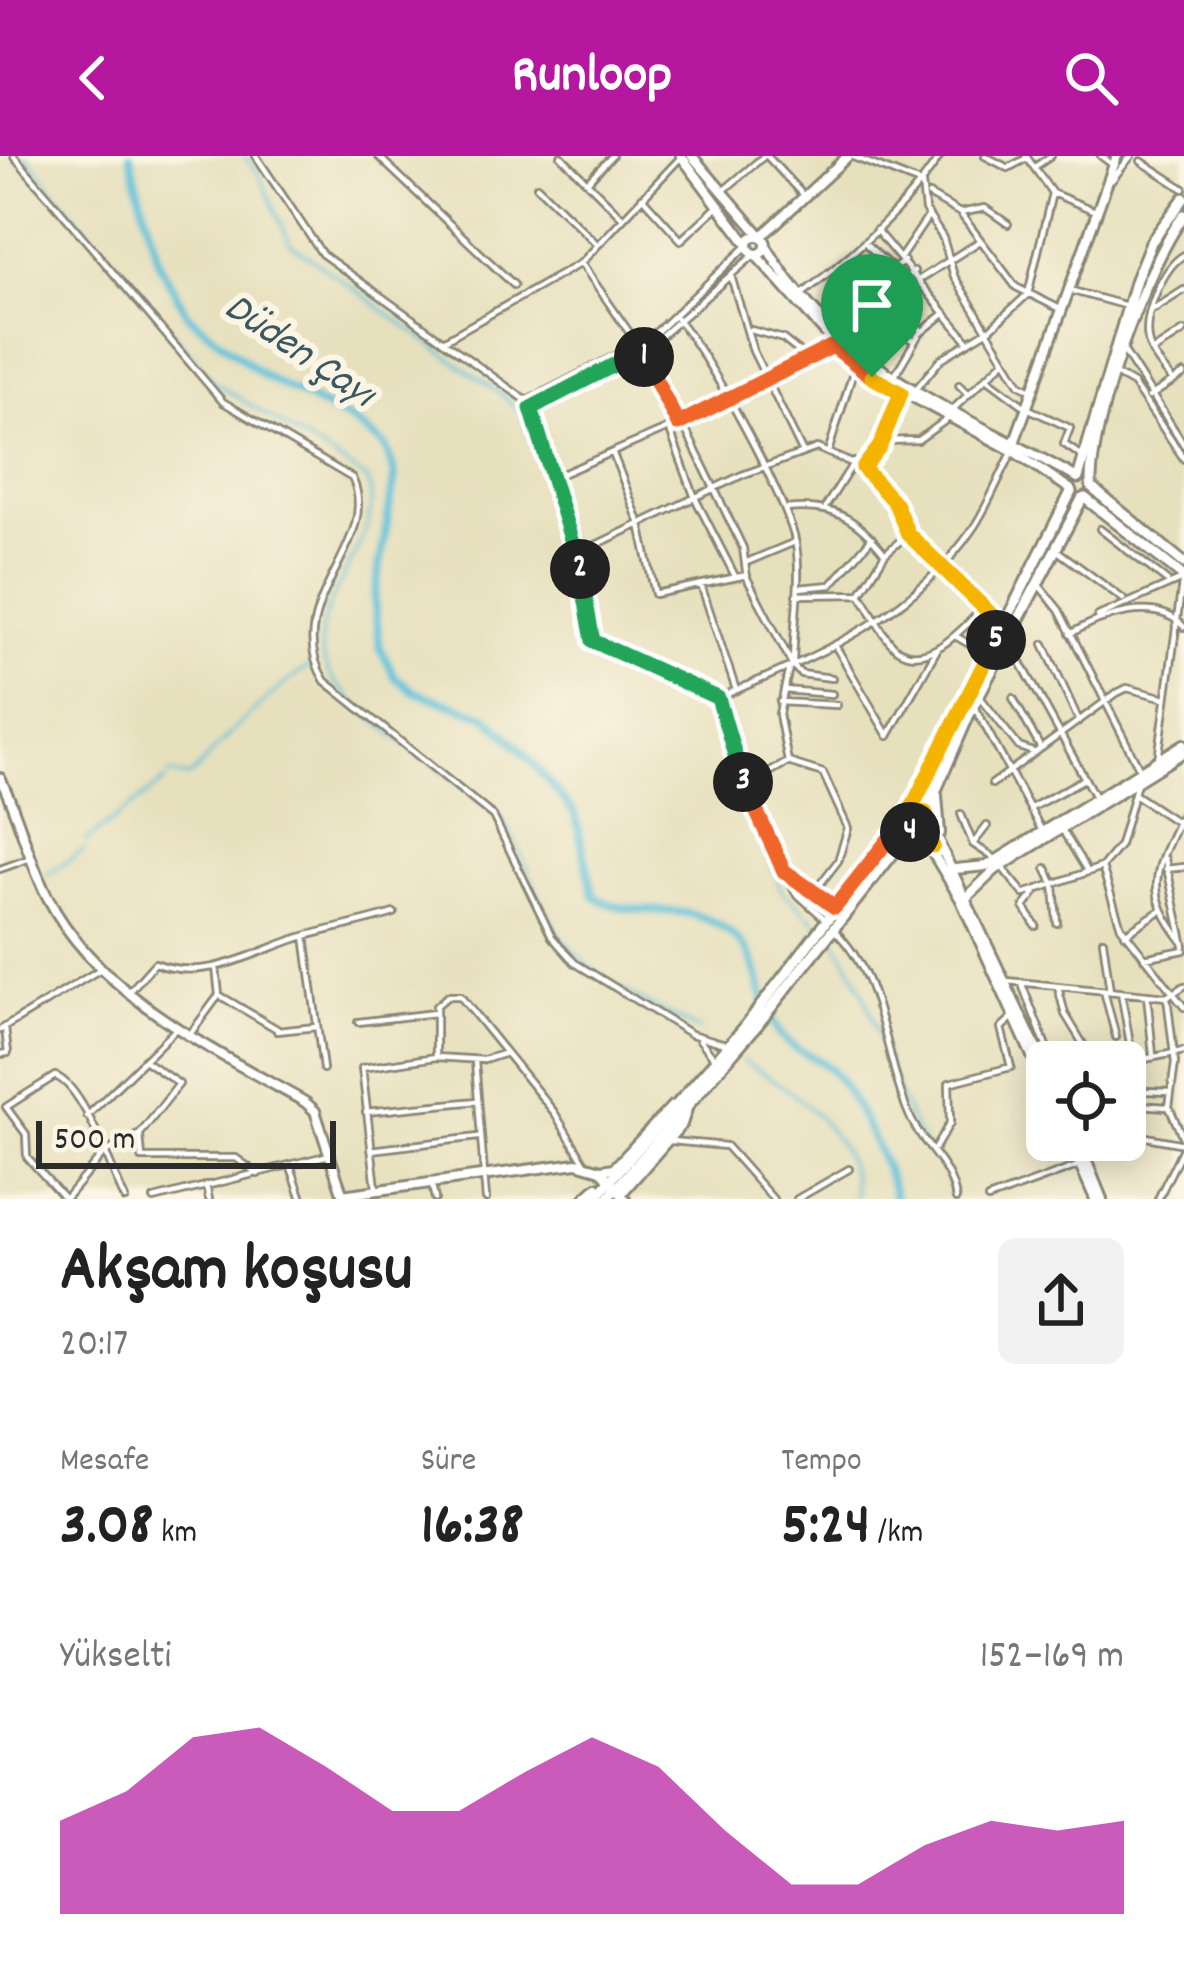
<!DOCTYPE html>
<html lang="tr">
<head>
<meta charset="utf-8">
<style>
  :root { --surface:#fff; --page:#f2f2f2; --text:#222; --muted:#767676; --accent:#b5179e }
  body { margin:0; font-family:Dekko,sans-serif; background:var(--page); color:var(--text); height:100vh; display:flex; flex-direction:column; font-size:45px; white-space:nowrap }
  * { box-sizing:border-box; margin:0 }
  p { font-size:39px; color:var(--muted) }
  .icon { flex:none; width:66px; height:66px; fill:none; stroke:currentColor; stroke-width:2; stroke-linecap:round; stroke-linejoin:round }
  .map { position:relative; height:1043px; overflow:hidden }
  .drawer { display:flex; flex-direction:column; background:var(--surface); flex:1 }
  .drawer>* { flex:none }
  .tools { position:absolute; left:1026px; top:885px; display:grid; gap:24px }
  .tools a { display:grid; place-items:center; width:120px; height:120px; border-radius:18px; background:var(--surface); box-shadow:0 6px 30px #0003; font-size:60px }
  .scale { position:absolute; left:36px; bottom:30px; width:300px; box-sizing:border-box; padding-left:12px; border:6px solid #2b2b2b; border-top:0; font-size:33px; line-height:42px; white-space:nowrap; color:#2b2b2b; -webkit-text-stroke:9px #fcf5e5; paint-order:stroke }
  .pin { position:absolute; display:grid; place-items:center; width:102px; height:102px; color:#fff; margin:-123px -51px; border-radius:50% 50% 50% 0; rotate:-45deg; box-shadow:0 0 12px #0007 }
  .pin .icon { rotate:45deg }
  .km { position:absolute; width:60px; height:60px; margin:-30px; border-radius:50%; background:#222; color:#fff; font-size:33px; line-height:60px; text-align:center }
  .round { display:grid; place-items:center; flex:none; width:126px; height:126px; border-radius:18px; background:var(--page) }
  .headline { display:flex; align-items:center; justify-content:space-between; height:204px; padding:0 60px }
  h1 { font-size:66px; font-weight:700; line-height:90px }
  .figures { display:grid; grid-template-columns:repeat(3,1fr); gap:18px; height:204px; padding:12px 60px }
  .figures div { display:grid; align-content:center }
  .figures b { font-size:60px; font-weight:700 }
  .figures small { font-size:33px; font-weight:400 }
  .figures p { font-size:33px }
  .chart { height:336px; padding:24px 60px }
  .chart p { display:flex; justify-content:space-between }
  .chart svg { width:100%; height:216px; margin-top:12px; fill:var(--accent); opacity:.7 }
  header { display:flex; justify-content:space-between; align-items:center; height:156px; padding:0 60px; background:var(--accent); color:#fff; font-size:54px; font-weight:700 }
  .map>svg:first-child { display:block }
  .lines { fill:none; stroke-linecap:round; stroke-linejoin:round }
  .stream { stroke:#5ac0d8; stroke-width:3 }
  .river { stroke:#5ac0d8; stroke-width:8 }
  .street-casing { stroke:#898674; stroke-width:10 }
  .secondary-casing { stroke:#898674; stroke-width:14 }
  .primary-casing { stroke:#898674; stroke-width:15 }
  .street { stroke:#fff; stroke-width:4.5 }
  .secondary { stroke:#fff; stroke-width:8 }
  .primary { stroke:#fff; stroke-width:9 }
  .split-1-casing { stroke:#fff; stroke-width:24 }
  .split-2-casing { stroke:#fff; stroke-width:24 }
  .split-3-casing { stroke:#fff; stroke-width:24 }
  .split-4-casing { stroke:#fff; stroke-width:24 }
  .split-5-casing { stroke:#fff; stroke-width:24 }
  .split-6-casing { stroke:#fff; stroke-width:24 }
  .split-1 { stroke:#f0652b; stroke-width:15 }
  .split-2 { stroke:#22a559; stroke-width:15 }
  .split-3 { stroke:#22a559; stroke-width:15 }
  .split-4 { stroke:#f0652b; stroke-width:15 }
  .split-5 { stroke:#f5b400; stroke-width:15 }
  .split-6 { stroke:#f5b400; stroke-width:15 }
  .labels { text-anchor:middle; dominant-baseline:central; stroke-width:12; stroke-linejoin:round; paint-order:stroke }
  .water-label { font-size:42px; font-style:italic; fill:#39585f; stroke:#fcf5e5 }
</style>
</head>
<body>
<header><svg class="icon" aria-label="back" viewBox="0 0 24 24"><path d="M15 5l-7 7 7 7"/></svg>Runloop<svg class="icon" aria-label="search" viewBox="0 0 24 24"><circle cx="10" cy="10" r="6"/><path d="M15 15l6 6"/></svg></header>
<div class="map">
<svg width="1184" height="1043" viewBox="0 0 1184 1043">
  <rect width="100%" height="100%" fill="#fcf5e5"/>
  <filter id="ink" filterUnits="userSpaceOnUse"><feTurbulence type="fractalNoise" baseFrequency=".00833" numOctaves="2"/><feDisplacementMap in="SourceGraphic" scale="24" xChannelSelector="R" yChannelSelector="G"/><feConvolveMatrix kernelMatrix="1 2 1 2 8 2 1 2 1" color-interpolation-filters="sRGB"/></filter>
  <filter id="wash" filterUnits="userSpaceOnUse"><feTurbulence type="fractalNoise" baseFrequency=".004" numOctaves="4" result="noise"/><feDisplacementMap in="SourceGraphic" scale="48" xChannelSelector="R" yChannelSelector="G"/><feGaussianBlur stdDeviation="2.7" result="paint"/><feColorMatrix in="noise" values="0 0 0 0 0 0 0 0 0 0 0 0 0 0 0 0 0 1.4 0 .05"/><feComposite in="paint" operator="in"/></filter>
  <g filter="url(#wash)">
    <rect width="100%" height="100%" fill="#e7e0bd"/>
    <g class="lines">
      <path class="stream" d="M26,0L214,226L367,323C392,387 292,453 329,517C354,559 453,619 494,654C526,690 532,740 560,778C590,821 653,852 699,874
        M244,0L258,16L290,87L506,242L523,260L567,389L582,488L709,548L728,612L753,656L781,734L821,771
        M169,618L189,621C201,613 205,603 215,593C239,568 283,526 309,511
        M86,685L166,624
        M46,720L85,693
        M832,781C883,850 883,938 936,1004
        M742,905C789,930 860,983 854,1043
        M949,1027L952,1043"/>
      <path class="river" d="M130,0L159,107L188,159L265,221L352,265L385,290L395,318L374,445L380,491L394,520L415,536L486,560L520,592L575,658L594,740C633,765 674,744 717,768C769,799 751,832 778,875C790,895 814,898 830,913C850,933 891,1015 895,1043"/>
    </g>
  </g>
  <g filter="url(#ink)">
    <g class="lines">
      <g class="street-casing">
        <path id="street" d="M14,0L223,246L352,322C384,387 277,450 325,525L493,660L552,781L575,807L691,878L726,888
          M256,0L322,98L527,245L578,403L593,486L718,542L739,619L784,715L795,736L824,762
          M378,0L514,129
          M561,0L623,62
          M767,0L802,38
          M851,0L922,28L925,54L943,82L954,120L1005,204L951,255
          M985,0L1008,12L1027,2
          M1026,0L1052,37L1093,54
          M1101,0L1113,9
          M1141,5L1184,33
          M1036,10L1051,0
          M1112,24L1131,0
          M587,26L612,0
          M537,30L597,88
          M723,35L764,0
          M929,39L960,57L1016,131L1062,154
          M642,41L681,84L716,52
          M960,57L985,52L1008,68
          M876,74L968,185
          M867,89L893,113
          M901,101L928,61
          M844,106L871,130
          M581,107L636,186
          M731,120L753,195L803,297
          M920,123L980,85
          M853,130L887,140L921,174
          M868,133L904,105
          M1069,134L1127,150
          M801,139C852,99 905,54 940,0
          M886,139L914,115
          M853,147L914,185
          M1154,153L1184,134
          M675,160C705,193 790,347 796,389C802,425 793,472 793,510L801,518L832,522
          M751,174L783,183L808,203
          M443,185L581,107L682,0
          M641,195L678,268
          M1124,195L1184,289
          M1153,195L1184,175
          M1006,205L1020,228L1033,235
          M895,219L919,178L945,157
          M1117,219L1133,228L1184,303
          M988,223L1027,252L1070,272L1064,288L1083,301
          M1173,225C1165,214 1150,198 1148,184C1143,159 1163,111 1184,99
          M959,229L968,238
          M916,233L941,203L990,173L1028,138L1052,37
          M1149,241L1184,218
          M529,244L650,182L748,89
          M531,252L653,187L755,98
          M682,266L743,392L747,422L792,508
          M669,272L695,342L735,420
          M884,285L918,284L949,262
          M829,293L855,210
          M613,298L640,368L655,438L747,419
          M863,312L895,347L908,378L885,398L860,438C871,452 885,487 900,495C931,511 965,470 983,452
          M555,321L678,268L834,190
          M826,350L854,306
          M786,353C832,348 856,361 885,398
          M1100,373L1167,425
          M908,378L1003,470
          M1055,393L1123,443
          M579,397L742,319L817,292L863,312L880,290L901,237
          M747,406L795,386
          M1038,428L1059,454L1141,616
          M701,429L735,531
          M798,432L831,429L872,382
          M796,439L860,438
          M1098,460L1180,424
          M1070,478C1100,460 1156,440 1184,471
          M957,481L988,499
          M1008,483L1095,641
          M1044,488L1079,565
          M836,491L888,580
          M784,534L832,538
          M980,541L1019,591L1033,596
          M718,542C815,500 912,463 974,371C989,348 999,321 1012,297
          M1013,542L1040,591
          M780,546L837,549
          M974,550L1042,675
          M888,580L938,492
          M1158,604L1183,420
          M788,606L823,617L848,672L838,705L814,736
          M1137,627L1120,689L1102,711L1121,771L1184,851
          M992,628L1117,537L1127,532L1165,542
          M745,630L788,606L779,558L789,512
          M1134,638L1178,667
          M1031,652L1084,623
          M961,658L973,688L997,704
          M1061,672L1086,713
          M973,688L987,670
          M1165,703L1184,790
          M1001,710L1024,738L1102,711
          M1046,712L1054,729L1057,767
          M0,713L28,703
          M1166,713L1184,711
          M786,716L835,751
          M1035,737L1024,751L1036,770
          M834,774C886,824 883,902 911,963C925,993 951,1008 956,1043
          M1125,778L1160,755
          M305,780L323,913
          M1103,784L1110,835
          M1182,785C1140,731 1158,711 1184,653
          M1144,802L1184,794
          M1007,825L1167,841L1184,830
          M1021,826L1050,900
          M1058,831L1065,858L1094,906
          M130,835L155,807C206,827 253,796 301,781C333,772 362,767 394,757
          M1104,835L1116,881
          M1121,836L1133,905
          M219,839L277,873
          M1147,839L1153,899
          M1167,841L1175,907L1169,951L1184,984
          M358,866L435,857
          M0,874L99,814
          M277,875L316,871
          M191,877L219,839L216,811
          M700,884L715,903
          M0,898L8,897L5,872
          M436,901V850L448,840H460L554,956L585,1007
          M475,905L486,1043
          M1125,907L1184,895
          M1125,934L1169,936
          M1125,948L1167,951
          M366,956L477,945
          M87,960L177,872
          M1125,977L1184,988
          M140,980L142,1002H236L258,1018
          M671,985L726,990L773,1043
          M935,992L950,967L949,927L1011,911L1001,872L1015,859
          M371,994L478,981
          M291,1011L302,1043
          M431,1025L435,1043
          M206,1029L209,1043
          M376,1032L362,912L436,901L484,904L506,897
          M66,1042L104,997L140,978L179,928L144,904
          M65,1043L27,1001L26,978L6,951L55,920C84,930 111,1014 125,1043
          M154,1043L329,999
          M797,1043L849,1013
          M988,1043L1080,1009
          M1158,1043L1184,990"/>
      </g>
      <g class="secondary-casing">
        <path id="secondary" d="M681,0L748,89
          M692,0L761,80
          M748 89a9 9 0 1 1 18 0a9 9 0 1 1-18 0Z
          M762,80L848,0
          M766,90C841,217 956,253 1077,322
          M755,98L855,210L1013,295L1070,333
          M1013,290L1117,0
          M0,622C20,661 28,704 48,742C98,839 213,894 305,946L315,955L344,1043
          M937,639L940,677
          M927,662L1047,915
          M917,671L961,744L1047,933
          M955,713L987,710L1184,588
          M967,741L995,714L1184,596
          M1069,984L1095,1043
          M1078,984L1102,1043
          M601,1014L614,1012L672,950
          M622,1037L682,968L688,950
          M342,1039L577,1007L601,1014L625,1043
          M584,1043L597,1031"/>
      </g>
      <g class="primary-casing">
        <path id="primary" d="M1078,322L1136,123L1151,86L1184,42
          M1091,329C1090,263 1145,112 1184,59
          M1092,332L1184,407
          M1085,342L1184,421
          M907 661a10 10 0 1 1 20 0a10 10 0 1 1-20 0Z
          M911,653L1071,336
          M926,657L971,554L1082,343
          M594,1043L743,873L908,659
          M607,1043L758,868L915,670"/>
      </g>
      <use href="#street" class="street"/>
      <use href="#secondary" class="secondary"/>
      <use href="#primary" class="primary"/>
    </g>
  </g>
  <g class="lines" filter="url(#ink)">
    <g class="split-1-casing">
      <path id="split-1" d="M644,201L678,268L833,190L872,221"/>
    </g>
    <g class="split-2-casing">
      <path id="split-2" d="M580,413L531,252L641,195L644,201"/>
    </g>
    <g class="split-3-casing">
      <path id="split-3" d="M580,413L593,485L718,542L743,626"/>
    </g>
    <g class="split-4-casing">
      <path id="split-4" d="M743,626L784,715L835,751L908,659L915,670L910,676"/>
    </g>
    <g class="split-5-casing">
      <path id="split-5" d="M910,676L902,685L917,682L933,690L916,671L925,668L926,657L911,653L996,484"/>
    </g>
    <g class="split-6-casing">
      <path id="split-6" d="M872,221L901,237L880,290L863,312L895,347L908,378L1003,470L996,484"/>
    </g>
    <use href="#split-1" class="split-1"/>
    <use href="#split-2" class="split-2"/>
    <use href="#split-3" class="split-3"/>
    <use href="#split-4" class="split-4"/>
    <use href="#split-5" class="split-5"/>
    <use href="#split-6" class="split-6"/>
  </g>
  <g class="labels">
    <g class="water-label">
      <text transform="translate(298 197) rotate(34)">Düden Çayı</text>
    </g>
  </g>
</svg>
<div class="tools">
<a><svg class="icon" aria-label="locate" viewBox="0 0 24 24"><circle cx="12" cy="12" r="6"/><path d="M12 2v4M12 18v4M2 12h4M18 12h4"/></svg></a>
</div>
<div class="scale">500 m</div>
<div class="pin" style="left:872px;top:221px;background:#1e9e55"><svg class="icon" aria-label="arrive" viewBox="0 0 24 24"><path d="M6 21V4h12l-3 4 3 4H6"/></svg></div>
<b class="km" style="left:644px;top:201px">1</b>
<b class="km" style="left:580px;top:413px">2</b>
<b class="km" style="left:743px;top:626px">3</b>
<b class="km" style="left:910px;top:676px">4</b>
<b class="km" style="left:996px;top:484px">5</b>
</div>
<section class="drawer">
<div class="headline"><div><h1>Akşam koşusu</h1><p>20:17</p></div><a class="round"><svg class="icon" aria-label="share" viewBox="0 0 24 24"><path d="M12 15V3M7 8l5-5 5 5M5 13v7h14v-7"/></svg></a></div>
<div class="figures">
<div><p>Mesafe</p><b>3.08<small> km</small></b></div>
<div><p>Süre</p><b>16:38</b></div>
<div><p>Tempo</p><b>5:24<small> /km</small></b></div>
</div>
<div class="chart"><p><span>Yükselti</span>152–169 m</p>
<svg viewBox="0 0 160 44" preserveAspectRatio="none"><path d="M0 44V25L10 19L20 8L30 6L40 14L50 23L60 23L70 15L80 8L90 14L100 27L110 38L120 38L130 30L140 25L150 27L160 25V44z"/></svg>
</div>
</section>
</body>
</html>
